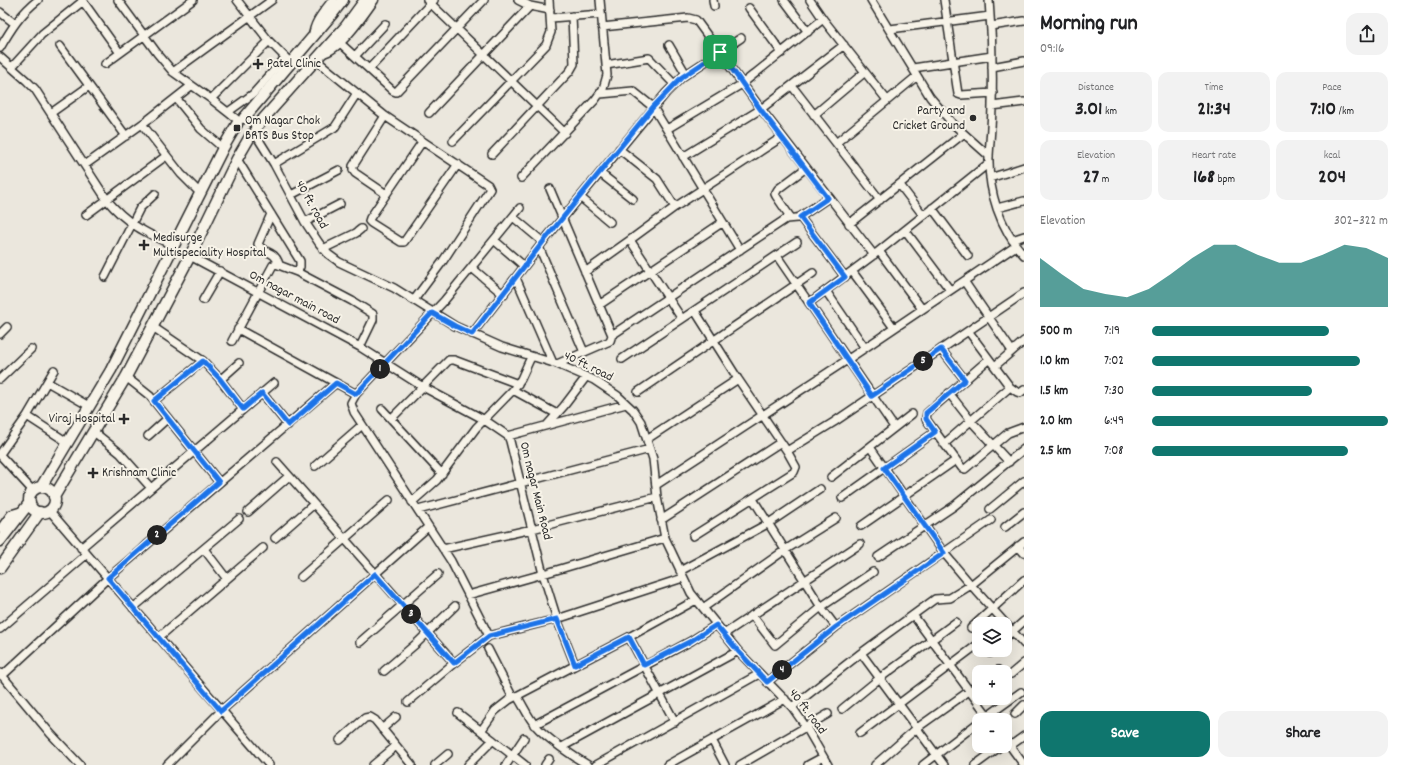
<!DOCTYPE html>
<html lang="en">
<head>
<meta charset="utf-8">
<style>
  :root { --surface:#fff; --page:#f2f2f2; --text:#202124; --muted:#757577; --accent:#0f766e }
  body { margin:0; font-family:Dekko,sans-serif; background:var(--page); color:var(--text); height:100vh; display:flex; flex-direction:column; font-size:15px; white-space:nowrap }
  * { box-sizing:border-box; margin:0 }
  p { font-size:13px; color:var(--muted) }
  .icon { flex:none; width:22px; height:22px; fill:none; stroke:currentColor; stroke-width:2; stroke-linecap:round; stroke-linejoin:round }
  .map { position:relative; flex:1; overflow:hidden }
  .panel { display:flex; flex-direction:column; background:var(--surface); width:380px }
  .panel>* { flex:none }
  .buttons { position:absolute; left:972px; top:617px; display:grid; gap:8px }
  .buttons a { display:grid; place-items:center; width:40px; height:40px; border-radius:8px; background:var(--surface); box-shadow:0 4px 16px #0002; font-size:20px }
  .pin { position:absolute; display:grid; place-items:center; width:34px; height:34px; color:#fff; margin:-17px; border-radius:8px; box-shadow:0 2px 6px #0006 }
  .km { position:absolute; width:20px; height:20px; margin:-10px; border-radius:50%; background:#222; color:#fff; font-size:11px; line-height:20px; text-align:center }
  .round { display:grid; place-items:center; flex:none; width:42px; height:42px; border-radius:12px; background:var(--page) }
  .summary { display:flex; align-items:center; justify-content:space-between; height:68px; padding:0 16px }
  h1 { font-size:22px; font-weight:700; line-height:30px }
  .metrics { display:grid; grid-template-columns:repeat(3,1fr); gap:6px; height:68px; padding:4px 16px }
  .metrics div { display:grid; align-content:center; border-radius:10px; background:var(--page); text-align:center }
  .metrics b { font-size:20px; font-weight:700 }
  .metrics small { font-size:11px; font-weight:400 }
  .metrics p { font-size:11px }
  .chart { height:112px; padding:8px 16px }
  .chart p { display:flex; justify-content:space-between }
  .chart svg { width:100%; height:72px; margin-top:4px; fill:var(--accent); opacity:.7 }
  .button { display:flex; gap:8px; margin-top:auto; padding:8px 16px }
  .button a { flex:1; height:46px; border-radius:12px; background:var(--accent); color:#fff; font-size:16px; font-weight:700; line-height:46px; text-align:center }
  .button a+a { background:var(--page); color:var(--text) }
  ul { padding:0 16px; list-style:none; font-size:13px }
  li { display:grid; grid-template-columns:64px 48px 1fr; align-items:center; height:30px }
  li i { height:10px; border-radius:5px; background:var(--accent) }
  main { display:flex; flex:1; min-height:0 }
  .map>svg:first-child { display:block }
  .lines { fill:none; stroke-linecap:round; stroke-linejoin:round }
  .minor-casing { stroke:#2b2b2b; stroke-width:10 }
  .major-casing { stroke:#2b2b2b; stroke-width:11 }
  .highway-casing { stroke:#2b2b2b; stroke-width:13 }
  .minor { stroke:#f7f3e8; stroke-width:7 }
  .major { stroke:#f7f3e8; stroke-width:8 }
  .highway { stroke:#f7f3e8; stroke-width:10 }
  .route-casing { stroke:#fff; stroke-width:8 }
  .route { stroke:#1a73e8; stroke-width:5 }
  .poi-dot { fill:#2b2b2b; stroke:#f7f3e8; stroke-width:1.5 }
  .labels { text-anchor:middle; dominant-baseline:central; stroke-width:4; stroke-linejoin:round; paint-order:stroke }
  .poi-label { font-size:13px; fill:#2b2b2b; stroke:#f7f3e8; text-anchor:start }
  .street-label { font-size:13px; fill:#2b2b2b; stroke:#f7f3e8 }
</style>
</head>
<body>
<main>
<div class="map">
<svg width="1024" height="765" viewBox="0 0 1024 765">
  <rect width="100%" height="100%" fill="#ebe7dd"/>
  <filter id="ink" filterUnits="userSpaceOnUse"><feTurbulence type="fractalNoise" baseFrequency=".025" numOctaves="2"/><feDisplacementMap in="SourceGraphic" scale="8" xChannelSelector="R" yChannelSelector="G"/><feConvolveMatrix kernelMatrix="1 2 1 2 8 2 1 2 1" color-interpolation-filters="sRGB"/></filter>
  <g filter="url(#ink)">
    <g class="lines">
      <g class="minor-casing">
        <path id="minor" d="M82,0L120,53
          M118,0L157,53L173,72L211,99L239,121
          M237,0L269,41L291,63
          M427,0L565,133
          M518,0L530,6
          M713,0L714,6
          M784,0L808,32
          M810,0L823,19L887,100
          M871,0L930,97L952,123L989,156
          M944,0L958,94L961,95L993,93
          M989,0C992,35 993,69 992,104C992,121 990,139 989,156C988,191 1000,229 1024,255
          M749,8L782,53
          M0,12L14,23
          M551,18L601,14
          M991,26L1024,21
          M602,27L688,18L696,20L761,109L874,255
          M890,29L990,16
          M339,42L393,91L396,92L484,0
          M669,45L686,74
          M60,46L126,136
          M0,48C11,29 21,13 38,0
          M355,56L385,24
          M0,57L27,81L35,89L107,200C127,224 146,233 174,246
          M316,60L385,116L488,185L490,189L443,261L414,300
          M105,64L193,0
          M606,65L649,58L674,84
          M12,67L42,34L83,1
          M992,67L1024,61
          M913,68L992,56
          M369,69L434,0
          M173,72L272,0
          M792,86L880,200
          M600,94L633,91L653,107L740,250
          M176,98L201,129L223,148
          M211,99L269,41
          M992,106L1024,102
          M228,112L253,94L285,58
          M51,113L89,86
          M429,113L530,6L550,10
          M814,115L865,72
          M385,116L353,166V170L355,173L386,194
          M142,124L181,174L200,193
          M667,129L742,84L823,19
          M254,132L274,164L305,222L319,243L328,254L339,262L394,288L455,326L502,347L557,364L594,380L618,396L633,410L641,422L653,459L657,497L665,538L691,593L738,651L792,707L806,727L828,765
          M453,141L546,45L551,32L549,0
          M422,142L370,218L369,221L371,223L401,242H404L458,164
          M836,143L917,76
          M619,149L657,179L675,207
          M492,154L570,71L574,64L572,16
          M683,157L761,109L844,45
          M237,159L300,261V267L297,272
          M274,164L335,127L357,93
          M85,165L149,119L191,86
          M600,173L633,199
          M521,178L595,100L603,89L607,75L600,0
          M990,178L1024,167
          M900,185L923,215
          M550,189L612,335L610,341L557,364
          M291,195L339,170
          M580,197L610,222
          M932,208L968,256
          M997,208L1024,201
          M271,214L258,244C264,255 274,249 279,264
          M86,215L166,156
          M513,217L543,242
          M800,217L845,277
          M791,218L776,196L775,194L778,189L806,168
          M305,222L340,204
          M849,224L963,134
          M905,230L950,290
          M494,240L524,266
          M1012,240L1024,236
          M539,247L584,352
          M323,249L356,233L361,229
          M879,251L922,309
          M190,256L360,347L423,387L483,419L508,436L510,441L543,574L557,619L575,665
          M777,256L894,427
          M472,268L504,295
          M852,271L894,328
          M585,272L630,240
          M105,277L140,208L155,194
          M516,278L553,363
          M964,281L1012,351
          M826,291L865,348
          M203,300L220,271
          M809,303L879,251L989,163
          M599,305L723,222
          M682,319L630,240L675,207L782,137
          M153,327L203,361L220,379L243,409
          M238,329L356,394
          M969,332L1010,387L1017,392L1020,393L1024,390
          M0,334L7,327
          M472,334L543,242L666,93L682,77L741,38
          M612,335L786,219C791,218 795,219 800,217L828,198
          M232,341L273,265L276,264L297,272L352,301L373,314V320L360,347
          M941,349L965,380
          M622,359L797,242
          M989,359L927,413L926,419L962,468L965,469L1008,433L1024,427
          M995,366L1024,341
          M54,370L27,416L67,442
          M126,377L150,396L219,482
          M0,379L31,349
          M220,380L239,363
          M47,382L89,406
          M513,390L557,414
          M638,392L813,273
          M262,393L288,425
          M949,393L971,421L1009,462
          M154,401L203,361
          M382,409L442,474
          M391,419L449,360H454L518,384
          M547,425L564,406L586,377
          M94,432L120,453L151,488
          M148,436L168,418
          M508,436L626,404
          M647,439L738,379
          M944,444L1010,387
          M870,447L944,553L971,585L1024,644
          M787,451L834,422L1024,293
          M0,454L27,416
          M0,455L33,491
          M277,462L454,663
          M315,466L362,425
          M831,477L912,414
          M656,485L847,360L1016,246
          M842,498L935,432
          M753,499L821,607L836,627
          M412,502L437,480L476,428L513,390L521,379L531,357
          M990,509L1024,481
          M49,510L269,765
          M418,510L650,449
          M248,512L289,476
          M661,520L781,442
          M861,526L956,460
          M1005,527L1024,512
          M0,529L11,514L24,510
          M693,536L794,472L796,467L787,451L738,379L695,311
          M275,538L314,504
          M1018,546L1024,553
          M81,548L274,383
          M204,549L227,579
          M443,549L532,529L657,497
          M878,557L954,506L1024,449
          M680,571L769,523L820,489
          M301,577L389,500
          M468,595L543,574L665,538
          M133,608L239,519
          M703,608L785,550L836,518
          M752,615L775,645L821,607L873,572
          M913,615L991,720
          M971,628L1024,580
          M0,629L87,554
          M724,634L860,544
          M489,636L451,561L354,412L351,403L356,394L444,301L520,208
          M629,637L675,722
          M158,638L263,548
          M1005,638L1024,621
          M360,642L438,574
          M488,649L513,698
          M861,653L944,765
          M990,653L992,650
          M384,671L418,642L455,606
          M995,672L998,670
          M0,673L50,733L80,765
          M1011,674L1024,663
          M2,676L108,578L336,383
          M767,682L836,627L991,520
          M517,696C523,705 528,717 535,725C546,738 574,757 588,765
          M408,702L454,663L489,636L557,619L683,578
          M792,707L861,653L935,599L950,598L971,585L1024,542
          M842,709L880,678L956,622
          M458,713L525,765
          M1015,714L1024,705
          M982,720L1021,692
          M534,725L691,641L716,625
          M382,729L396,717
          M481,731L495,711L509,700L629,637L696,600
          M860,733L977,645
          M1005,739L1024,765
          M340,740L365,718L370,717L375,720L412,765
          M712,740L725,765
          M1010,746L1024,736
          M562,747L738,651
          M167,765L221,711L428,527
          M373,765L396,746
          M435,765L448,754
          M468,765L493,740
          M506,765L524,738
          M545,765L549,759
          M596,765L759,674
          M667,765L785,699
          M740,765L828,714
          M808,765L823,757
          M875,765L917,728L979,684
          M923,765L979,722
          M975,765L1001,746"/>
      </g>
      <g class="major-casing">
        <path id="major" d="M313,37C314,22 324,12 333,0
          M323,53C340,50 364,14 374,0"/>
      </g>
      <g class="highway-casing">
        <path id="highway" d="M244,118L333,13L343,0
          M256,127L346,26L365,0
          M41,487L111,370L223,148L237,124
          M29 500a13 13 0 1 1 26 0a13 13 0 1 1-26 0Z
          M54,497L126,377L190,256L237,159L251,135
          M0,541L30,502
          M0,568L40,512"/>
      </g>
      <use href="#minor" class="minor"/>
      <use href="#major" class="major"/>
      <use href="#highway" class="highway"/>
    </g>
  </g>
  <g class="lines" filter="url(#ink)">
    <g class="route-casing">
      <path id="route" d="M720,52L761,110L828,198L800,217L845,277L809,303L872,396L941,349L965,380L926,413V419L935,432L884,468L944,553L836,627L767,682L738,651L716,625L691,641L644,665L629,637L575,665L557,619L489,636L454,663L375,574L221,711L108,578L219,482L154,401L203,361L220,379L243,409L262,393L288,425L336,383L356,394L432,313L455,326L472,334L543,242L653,107L682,77Z"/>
    </g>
    <use href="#route" class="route"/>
  </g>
  <g class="poi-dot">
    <path d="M256 58h4v4h4v4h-4v4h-4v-4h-4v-4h4z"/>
    <circle cx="973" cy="118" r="4"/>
    <rect x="233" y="124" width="8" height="8" rx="2"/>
    <path d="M142 239h4v4h4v4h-4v4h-4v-4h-4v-4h4z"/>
    <path d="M122 413h4v4h4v4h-4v4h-4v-4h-4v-4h4z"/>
    <path d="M91 467h4v4h4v4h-4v4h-4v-4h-4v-4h4z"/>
  </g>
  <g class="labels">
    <g class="poi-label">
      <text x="267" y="64">Patel Clinic</text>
      <text x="965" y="111" text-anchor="end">Party and<tspan x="965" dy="15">Cricket Ground</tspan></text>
      <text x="245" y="121">Om Nagar Chok<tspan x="245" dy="15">BRTS Bus Stop</tspan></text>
      <text x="153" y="238">Medisurge<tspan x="153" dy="15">Multispeciality Hospital</tspan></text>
      <text x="115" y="419" text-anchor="end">Viraj Hospital</text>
      <text x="102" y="473">Krishnam Clinic</text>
    </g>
    <g class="street-label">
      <text transform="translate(311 205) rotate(61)">40 ft. road</text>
      <text transform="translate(294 298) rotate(28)">Om nagar main road</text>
      <text transform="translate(588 367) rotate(26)">40 ft. road</text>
      <text transform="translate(535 491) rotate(76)">Om nagar Main Road</text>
      <text transform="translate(807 712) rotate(53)">40 ft. road</text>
    </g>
  </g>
</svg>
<div class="buttons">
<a><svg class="icon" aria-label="layers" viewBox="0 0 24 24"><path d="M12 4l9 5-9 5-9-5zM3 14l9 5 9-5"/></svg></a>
<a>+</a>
<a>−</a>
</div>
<div class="pin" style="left:720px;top:52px;background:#1e9e55"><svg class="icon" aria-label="arrive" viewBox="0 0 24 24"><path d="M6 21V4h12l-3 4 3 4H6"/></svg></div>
<b class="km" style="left:380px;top:369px">1</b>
<b class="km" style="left:157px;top:535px">2</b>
<b class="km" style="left:411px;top:614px">3</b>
<b class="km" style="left:782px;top:670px">4</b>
<b class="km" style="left:923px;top:361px">5</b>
</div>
<section class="panel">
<div class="summary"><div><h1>Morning run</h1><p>09:16</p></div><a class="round"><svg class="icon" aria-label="share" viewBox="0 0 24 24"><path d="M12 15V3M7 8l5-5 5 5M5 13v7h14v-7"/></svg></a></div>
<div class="metrics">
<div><p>Distance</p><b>3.01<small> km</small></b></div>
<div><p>Time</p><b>21:34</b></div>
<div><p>Pace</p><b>7:10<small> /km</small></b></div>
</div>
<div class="metrics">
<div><p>Elevation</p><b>27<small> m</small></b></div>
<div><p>Heart rate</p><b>168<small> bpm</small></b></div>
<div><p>kcal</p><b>204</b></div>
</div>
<div class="chart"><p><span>Elevation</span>302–322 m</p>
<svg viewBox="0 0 160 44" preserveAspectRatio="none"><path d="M0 44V14L10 24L20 33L30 36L40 38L50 33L60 24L70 14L80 6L90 6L100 12L110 17L120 17L130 12L140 6L150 8L160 14V44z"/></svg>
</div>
<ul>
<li><b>500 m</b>7:19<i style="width:75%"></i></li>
<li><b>1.0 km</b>7:02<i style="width:88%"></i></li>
<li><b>1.5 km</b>7:30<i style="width:68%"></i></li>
<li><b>2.0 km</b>6:49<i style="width:100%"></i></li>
<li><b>2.5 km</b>7:08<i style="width:83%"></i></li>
</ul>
<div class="button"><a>Save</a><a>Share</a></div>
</section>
</main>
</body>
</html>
